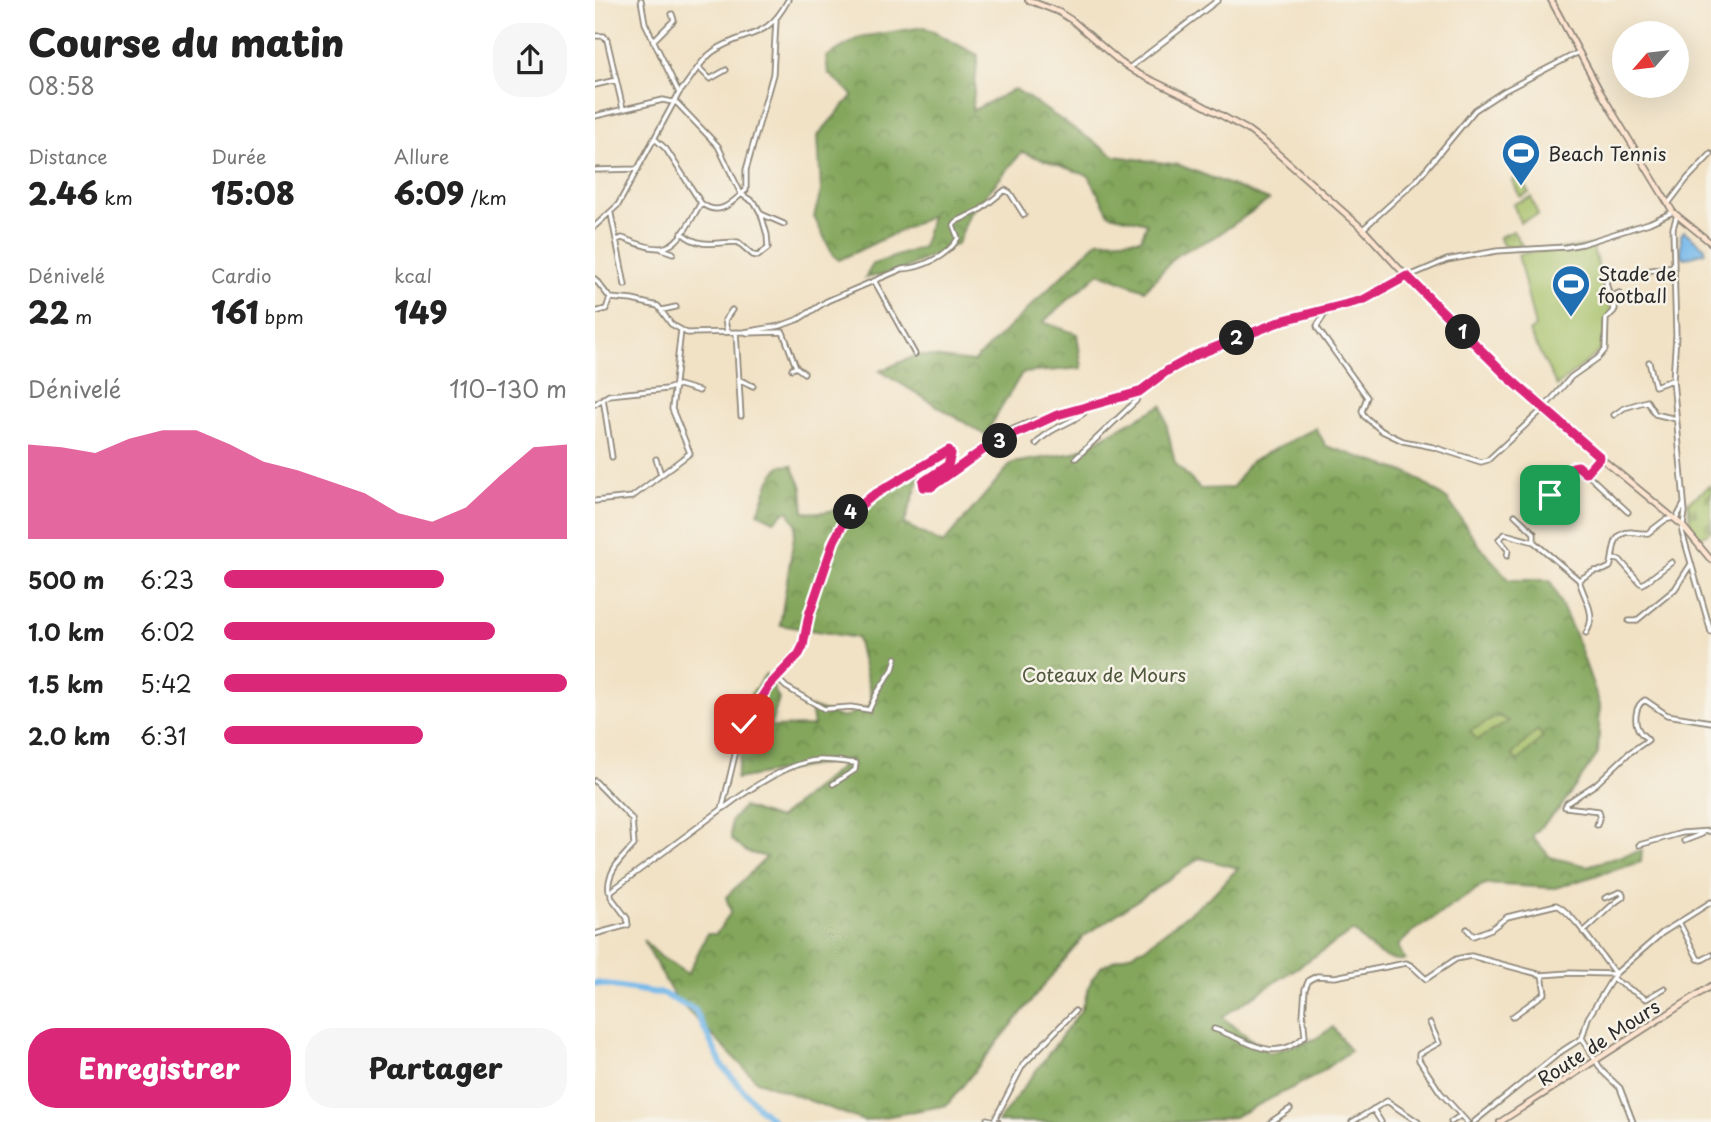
<!DOCTYPE html>
<html lang="fr">
<head>
<meta charset="utf-8">
<style>
  :root { --surface:#fff; --page:#f6f6f6; --text:#222; --muted:#767676; --accent:#db2777 }
  body { margin:0; font-family:"Playpen Sans",sans-serif; background:var(--page); color:var(--text); height:100vh; display:flex; flex-direction:column; font-size:26px; white-space:nowrap }
  * { box-sizing:border-box; margin:0 }
  p { font-size:23px; color:var(--muted) }
  .icon { flex:none; width:38px; height:38px; fill:none; stroke:currentColor; stroke-width:2; stroke-linecap:round; stroke-linejoin:round }
  .map { position:relative; flex:1; overflow:hidden }
  .sheet { display:flex; flex-direction:column; background:var(--surface); width:595px }
  .sheet>* { flex:none }
  .needle { width:46px; rotate:242deg }
  .controls { position:absolute; left:1017px; top:21px; display:grid; gap:14px }
  .controls a { display:grid; place-items:center; width:77px; height:77px; border-radius:50%; background:var(--surface); box-shadow:0 7px 28px #0002; font-size:35px }
  .pin { position:absolute; display:grid; place-items:center; width:60px; height:60px; color:#fff; margin:-30px; border-radius:14px; box-shadow:0 4px 10px #0006 }
  .km { position:absolute; width:35px; height:35px; margin:-18px; border-radius:50%; background:#222; color:#fff; font-size:19px; line-height:35px; text-align:center }
  .round { display:grid; place-items:center; flex:none; width:74px; height:74px; border-radius:28px; background:var(--page) }
  .headline { display:flex; align-items:center; justify-content:space-between; height:119px; padding:0 28px }
  h1 { font-size:38px; font-weight:800; line-height:52px }
  .figures { display:grid; grid-template-columns:repeat(3,1fr); gap:10px; height:119px; padding:7px 28px }
  .figures div { display:grid; align-content:center }
  .figures b { font-size:30px; font-weight:800 }
  .figures small { font-size:19px; font-weight:400 }
  .figures p { font-size:19px }
  .chart { height:196px; padding:14px 28px }
  .chart p { display:flex; justify-content:space-between }
  .chart svg { width:100%; height:126px; margin-top:7px; fill:var(--accent); opacity:.7 }
  .primary-button { display:flex; gap:14px; margin-top:auto; padding:14px 28px }
  .primary-button a { flex:1; height:80px; border-radius:28px; background:var(--accent); color:#fff; font-size:28px; font-weight:800; line-height:80px; text-align:center }
  .primary-button a+a { background:var(--page); color:var(--text) }
  ul { padding:0 28px; list-style:none; font-size:23px }
  li { display:grid; grid-template-columns:112px 84px 1fr; align-items:center; height:52px }
  li i { height:18px; border-radius:9px; background:var(--accent) }
  main { display:flex; flex:1; min-height:0 }
  .map>svg:first-child { display:block }
  .forest { fill:url(#forest-crowns); stroke:#576843; stroke-width:2 }
  .cemetery { fill:url(#cemetery-stones); stroke:#687548; stroke-width:2 }
  .park { fill:url(#park-tufts); stroke:#687548; stroke-width:2 }
  .pitch { fill:#a4bf66; stroke:#687548; stroke-width:2 }
  .water { fill:#74b8ea; stroke:#50728a; stroke-width:2 }
  .lines { fill:none; stroke-linecap:round; stroke-linejoin:round }
  .river { stroke:#74b8ea; stroke-width:6 }
  .street-casing { stroke:#8e8678; stroke-width:7 }
  .secondary-casing { stroke:#8e8678; stroke-width:8 }
  .street { stroke:#fff; stroke-width:3.5 }
  .secondary { stroke:#fde4d0; stroke-width:4.5 }
  .route-casing { stroke:#fff; stroke-width:14 }
  .route { stroke:#db2777; stroke-width:9 }
  .labels { text-anchor:middle; dominant-baseline:central; stroke-width:5; stroke-linejoin:round; paint-order:stroke }
  .poi-label { font-size:19px; fill:#2b2b2b; stroke:#f7f3e8; text-anchor:start }
  .park-label { font-size:19px; fill:#4f573d; stroke:#f7f3e8 }
  .street-label { font-size:19px; fill:#2b2b2b; stroke:#f7f3e8 }
</style>
</head>
<body>
<main>
<section class="sheet">
<div class="headline"><div><h1>Course du matin</h1><p>08:58</p></div><a class="round"><svg class="icon" aria-label="share" viewBox="0 0 24 24"><path d="M12 15V3M7 8l5-5 5 5M5 13v7h14v-7"/></svg></a></div>
<div class="figures">
<div><p>Distance</p><b>2.46<small> km</small></b></div>
<div><p>Durée</p><b>15:08</b></div>
<div><p>Allure</p><b>6:09<small> /km</small></b></div>
</div>
<div class="figures">
<div><p>Dénivelé</p><b>22<small> m</small></b></div>
<div><p>Cardio</p><b>161<small> bpm</small></b></div>
<div><p>kcal</p><b>149</b></div>
</div>
<div class="chart"><p><span>Dénivelé</span>110–130 m</p>
<svg viewBox="0 0 160 44" preserveAspectRatio="none"><path d="M0 44V11L10 12L20 14L30 9L40 6L50 6L60 11L70 17L80 20L90 24L100 28L110 35L120 38L130 33L140 22L150 12L160 11V44z"/></svg>
</div>
<ul>
<li><b>500 m</b>6:23<i style="width:64%"></i></li>
<li><b>1.0 km</b>6:02<i style="width:79%"></i></li>
<li><b>1.5 km</b>5:42<i style="width:100%"></i></li>
<li><b>2.0 km</b>6:31<i style="width:58%"></i></li>
</ul>
<div class="primary-button"><a>Enregistrer</a><a>Partager</a></div>
</section>
<div class="map">
<svg width="1116" height="1122" viewBox="0 0 1116 1122">
  <defs>
    <pattern id="forest-crowns" width="20" height="18" patternUnits="userSpaceOnUse" patternTransform="scale(1.75)"><rect width="20" height="18" fill="#83a65b"/><path d="M2 6a3 3 0 1 1 6 0M12 15a3 3 0 1 1 6 0" fill="none" stroke="#6b874b"/></pattern>
    <pattern id="cemetery-stones" width="16" height="16" patternUnits="userSpaceOnUse" patternTransform="scale(1.75)"><rect width="16" height="16" fill="#a4bf66"/><path d="M2 7V4a2 2 0 0 1 4 0v3zM10 15v-3a2 2 0 0 1 4 0v3z" fill="#869b54"/></pattern>
    <pattern id="park-tufts" width="24" height="20" patternUnits="userSpaceOnUse" patternTransform="scale(1.75)"><rect width="24" height="20" fill="#a4bf66"/><path d="M3 7l-1-3M5 7V3M7 7l1-3M15 17l-1-3M17 17v-4M19 17l1-3" fill="none" stroke="#869b54"/></pattern>
  </defs>
  <rect width="100%" height="100%" fill="#f7f3e8"/>
  <filter id="ink" filterUnits="userSpaceOnUse"><feTurbulence type="fractalNoise" baseFrequency=".0143" numOctaves="2"/><feDisplacementMap in="SourceGraphic" scale="14" xChannelSelector="R" yChannelSelector="G"/><feConvolveMatrix kernelMatrix="1 2 1 2 8 2 1 2 1" color-interpolation-filters="sRGB"/></filter>
  <filter id="wash" filterUnits="userSpaceOnUse"><feTurbulence type="fractalNoise" baseFrequency=".00686" numOctaves="4" result="noise"/><feDisplacementMap in="SourceGraphic" scale="28" xChannelSelector="R" yChannelSelector="G"/><feGaussianBlur stdDeviation="1.57" result="paint"/><feColorMatrix in="noise" values="0 0 0 0 0 0 0 0 0 0 0 0 0 0 0 0 0 1.4 0 .05"/><feComposite in="paint" operator="in"/></filter>
  <g filter="url(#wash)">
    <rect width="100%" height="100%" fill="#f1e2c6"/>
    <path class="forest" d="M329,27L383,55L377,111L420,89L520,156L584,165L674,200L620,237L583,254L550,290L504,273L448,322L482,334L487,368L427,373L390,435L285,371L322,355L378,362L503,241L546,239L552,223L514,214L494,176L427,152L374,215L363,243L303,272L270,278L278,264L328,247L336,216L244,260L238,255L219,217L226,191L223,135L258,95L233,73L231,57L265,37Z
      M567,405L580,463L605,489L637,488L656,461L721,428L731,446L816,474L853,500L884,545L914,580H955L981,637L1005,705L1003,754L965,808L937,836L955,857L992,866L1047,850L1046,862L960,888L890,884L816,933L803,946L810,960C785,962 775,946 758,931L627,1017L674,1053L720,1039L738,1027L755,1051L719,1077L639,1117L595,1122H403L486,1010L497,979L507,966L549,948L617,895L643,868L605,858L488,937L352,1105L269,1121L162,1081L80,998L48,940L66,957L93,974L112,934H121L136,912L131,897L172,857L152,852L136,839V821L148,807L183,819L256,759L141,779L150,734L148,705L171,674L184,699L175,727L219,726L216,707L248,718L278,704L262,638L185,625L201,524L192,510L179,521L163,513L175,480L185,466L197,465L207,488L209,512C255,517 294,486 330,462L309,524L348,544L417,463L479,453Z"/>
    <path class="cemetery" d="M1116,485V531L1103,539L1096,531L1093,502Z"/>
    <path class="park" d="M918,231L927,245L909,247L904,237Z"/>
    <path class="pitch" d="M927,176L934,193L925,197L917,180Z
      M936,197L943,215L925,222L918,204Z
      M997,245L1016,309L1006,350L962,386L934,332L940,327L923,254Z
      M903,716L914,721L882,740L875,731Z
      M942,730L948,737L923,761L917,755Z"/>
    <path class="water" d="M1089,231L1110,248V252L1090,258L1086,255V235Z"/>
    <g class="lines">
      <path class="river" d="M0,983L68,994L100,1010L128,1067L164,1108L180,1122"/>
    </g>
  </g>
  <g filter="url(#ink)">
    <g class="lines">
      <g class="street-casing">
        <path id="street" d="M0,36H9L12,40L28,109
          M58,41L79,20L77,14
          M534,68L623,0
          M105,69L115,79L131,70
          M0,85L21,80
          M84,93C96,80 105,60 119,51C152,29 171,42 193,0
          M0,116L68,100L82,103L123,146L146,194L160,203L166,214L189,224
          M60,139L71,149L106,203C125,218 137,202 151,190V170L178,74L181,20
          M0,170L43,169
          M1073,204L1092,179L1116,154
          M16,214L30,285
          M1082,215L1078,228L1081,335L1078,380L1090,512L1087,532L1116,632
          M0,226L23,205L84,93L50,23L46,0
          M768,229L822,180L880,110L909,91L984,52
          M87,233C104,249 123,242 143,242L158,255L163,256L173,248L172,235L166,214
          M22,240L27,238C38,242 54,249 66,248C85,247 97,217 106,203
          M67,249L78,253
          M0,279L15,298L37,300L63,306L76,324L92,333L149,332L185,326L204,319L232,301L307,269C327,268 353,256 363,238L358,225L360,222L385,210L410,190L415,193L429,215
          M280,282L320,354
          M733,309L722,326L723,329L772,397L767,411L769,416L787,431L808,441L838,447L886,462L893,460L948,409L976,377L1003,358L1010,350L1011,319L1019,311L1011,283L1013,278L1079,266
          M1020,309V295L1024,293
          M67,310L81,307
          M0,312L11,309L15,298
          M132,331L130,320L137,310
          M141,332L146,416
          M152,333L188,332L201,367L197,369
          M1054,362L1060,386L1077,380
          M201,367L209,373
          M145,380L158,386
          M8,398L17,457
          M0,404L14,395L72,389L84,385L104,391
          M1019,415L1029,408L1052,401L1060,414L1081,419
          M406,427L404,430L408,433L440,420L446,421
          M441,444C454,428 473,425 489,413L490,407
          M481,458L541,401L544,392
          M61,459L66,474
          M991,473L1033,512
          M0,501L37,497L95,453L77,409L86,330
          M965,505L955,495V489L980,465L991,473L1005,457
          M920,515L939,533V542
          M1081,519L1089,504
          M912,556L913,550L904,539L910,534L939,542L984,580L999,571L1009,570L1015,567C1020,555 1015,532 1036,532C1043,533 1047,534 1053,533L1070,520L1078,518
          M1017,559L1025,560L1045,583L1048,584L1077,562
          M984,580C989,599 1003,614 991,633
          M1034,621H1041L1080,589L1096,564
          M182,678L191,687L229,709L256,707L274,710L282,693L298,669L301,658
          M0,781L37,819L39,845C27,858 11,872 14,891
          M129,808C153,790 197,759 228,760C238,760 250,762 261,763L260,770L238,784
          M1002,825L1005,815L1004,811L970,807L972,803L1001,784L1034,753L1053,740C1051,737 1047,735 1045,732C1038,722 1040,705 1050,700L1072,715L1116,722
          M1089,841L1107,834
          M1044,845L1087,833L1116,831
          M1084,922L1103,959L1107,960L1116,955
          M872,929L878,936L896,929L912,917L961,905C976,910 1007,957 1019,972
          M988,932C1003,920 1013,906 1028,897V894L1025,892L1010,898
          M0,934L33,925L32,918L16,897V891L127,809L146,730L174,686L192,668L208,646L216,608L239,541L251,518L277,496L354,450L356,454L353,465L328,482L329,487H336L388,450L416,436L462,415L544,392L572,371L595,358L682,323L768,300L812,277L852,260L902,251L971,247L987,244L1054,223L1078,212
          M1018,979L1051,999L1070,988
          M917,1017L950,993L947,975
          M835,1023L844,1043L824,1054V1060L845,1092L872,1122
          M619,1029C652,1039 678,1066 710,1036L708,1016L710,989L714,980L722,976L740,977L811,963L817,966L831,979L861,959L876,956L947,975L974,973L1020,974
          M778,1109L786,1122
          M392,1119L399,1121
          M403,1122L399,1121L428,1065L480,1011
          M676,1122L695,1109
          M757,1122L792,1101L823,1122
          M856,1122L865,1116
          M879,1122L967,1051L987,1038
          M1038,1122L1025,1088L1007,1071L987,1038L993,1018L1020,974L1067,933L1116,902"/>
      </g>
      <g class="secondary-casing">
        <path id="secondary" d="M433,0L464,12L478,21L524,61L542,73L600,101L653,130L673,145L768,229L812,277L911,375L967,426L1087,525L1116,560
          M956,0L1006,93L1078,212L1116,243
          M905,1122L1116,986"/>
      </g>
      <use href="#street" class="street"/>
      <use href="#secondary" class="secondary"/>
    </g>
  </g>
  <g class="lines" filter="url(#ink)">
    <g class="route-casing">
      <path id="route" d="M149,724L174,686L204,654L208,646L214,615L239,541L251,518L277,496L354,450L356,454L353,465L328,482L329,487H336L388,450L416,436L462,415L544,392L572,371L601,355L689,320L768,300L812,276L913,377L1005,457L991,473L983,466L978,467L955,489V495"/>
    </g>
    <use href="#route" class="route"/>
  </g>
  <defs>
    <g id="stadium-pin" transform="scale(2.0125)"><path d="M0 17L-7.5 6A9.5 9.5 0 1 1 7.5 6Z" fill="#1f6fb2" stroke="#f7f3e8"/><path d="M0-5a6.5 5 0 1 0 0 10a6.5 5 0 1 0 0-10ZM-3.5-1.8h7v3.6h-7Z" fill="#fff"/></g>
  </defs>
  <g fill-rule="evenodd">
    <use href="#stadium-pin" x="926" y="153"/>
    <use href="#stadium-pin" x="976" y="284"/>
  </g>
  <g class="labels">
    <g class="poi-label">
      <text x="953" y="153">Beach Tennis</text>
      <text x="1003" y="273">Stade de<tspan x="1003" dy="22">football</tspan></text>
    </g>
    <g class="park-label">
      <text x="509" y="674">Coteaux de Mours</text>
    </g>
    <g class="street-label">
      <text transform="translate(1003 1042) rotate(-33)">Route de Mours</text>
    </g>
  </g>
</svg>
<div class="controls">
<a><svg class="needle" viewBox="-14 -14 28 28"><path d="M0-13l5 13h-10z" fill="#e53935"/><path d="M0 13l5-13h-10z" fill="#767676"/></svg></a>
</div>
<div class="pin" style="left:955px;top:495px;background:#1e9e55"><svg class="icon" aria-label="arrive" viewBox="0 0 24 24"><path d="M6 21V4h12l-3 4 3 4H6"/></svg></div>
<div class="pin" style="left:149px;top:724px;background:#d93025"><svg class="icon" aria-label="check" viewBox="0 0 24 24"><path d="M5 12l5 5 9-10"/></svg></div>
<b class="km" style="left:868px;top:332px">1</b>
<b class="km" style="left:642px;top:338px">2</b>
<b class="km" style="left:405px;top:441px">3</b>
<b class="km" style="left:256px;top:512px">4</b>
</div>
</main>
</body>
</html>
